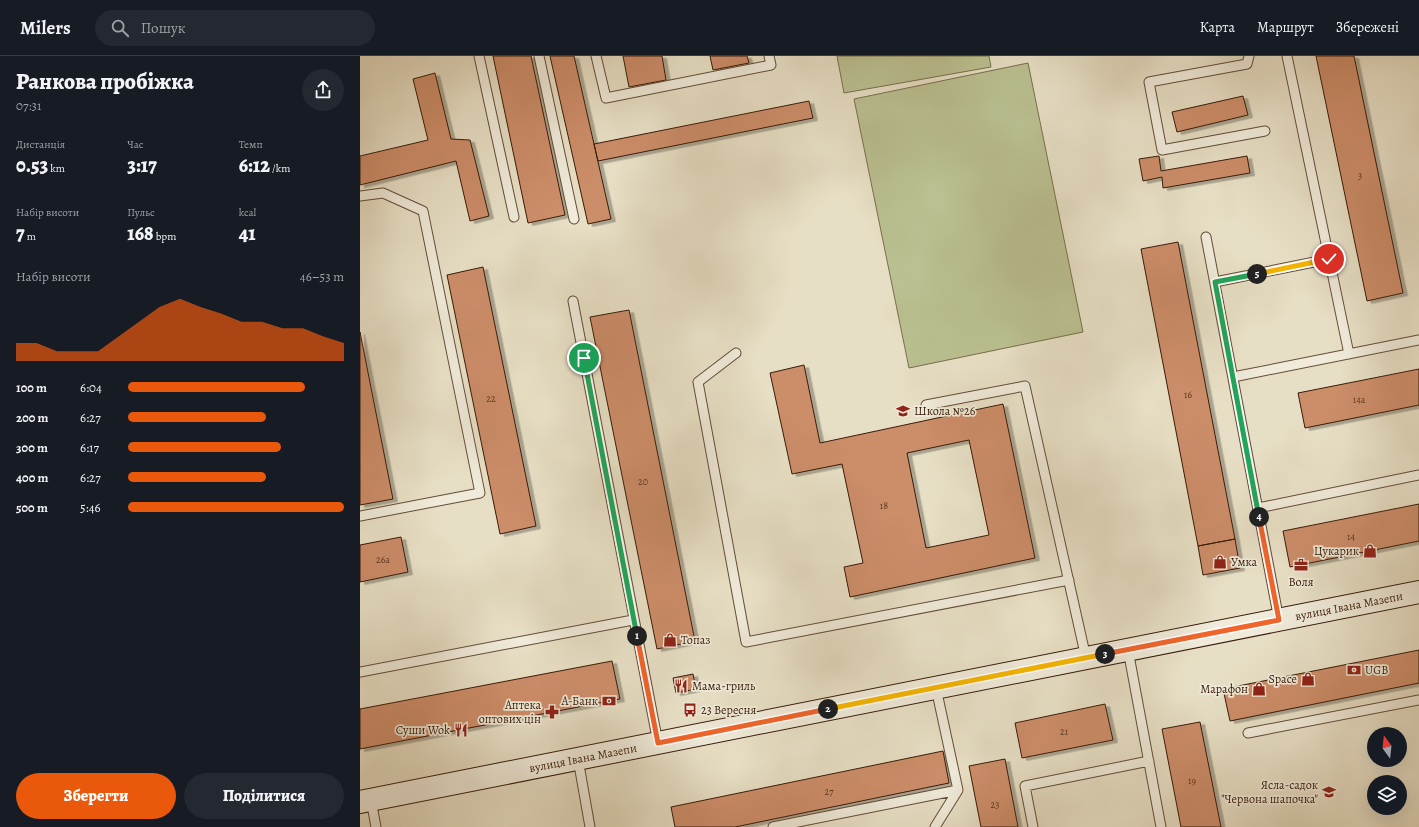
<!DOCTYPE html>
<html lang="uk">
<head>
<meta charset="utf-8">
<style>
  :root { --surface:#171b24; --page:#242831; --text:#f1f3f6; --muted:#9ea1a6; --line:#363941; --accent:#ea580c }
  body { margin:0; font-family:Alegreya,serif; background:var(--page); color:var(--text); height:100vh; display:flex; flex-direction:column; font-size:15px; white-space:nowrap }
  * { box-sizing:border-box; margin:0 }
  p { font-size:13px; color:var(--muted) }
  .icon { flex:none; width:22px; height:22px; fill:none; stroke:currentColor; stroke-width:2; stroke-linecap:round; stroke-linejoin:round }
  .map { position:relative; flex:1; overflow:hidden }
  .side { display:flex; flex-direction:column; background:var(--surface); width:360px }
  .side>* { flex:none }
  .needle { width:26px; rotate:345deg }
  .controls { position:absolute; left:1007px; top:671px; display:grid; gap:8px }
  .controls a { display:grid; place-items:center; width:40px; height:40px; border-radius:50%; background:var(--surface); box-shadow:0 4px 16px #0002; font-size:20px }
  .pin { position:absolute; display:grid; place-items:center; width:34px; height:34px; color:#fff; margin:-17px; border:2px solid #fff; border-radius:50%; box-shadow:0 1px 4px #0007 }
  .km { position:absolute; width:20px; height:20px; margin:-10px; border-radius:50%; background:#222; color:#fff; font-size:11px; line-height:20px; text-align:center }
  .round { display:grid; place-items:center; flex:none; width:42px; height:42px; border-radius:21px; background:var(--page) }
  .headline { display:flex; align-items:center; justify-content:space-between; height:68px; padding:0 16px }
  h1 { font-size:22px; font-weight:800; line-height:30px }
  .stats { display:grid; grid-template-columns:repeat(3,1fr); gap:6px; height:68px; padding:4px 16px }
  .stats div { display:grid; align-content:center }
  .stats b { font-size:20px; font-weight:800 }
  .stats small { font-size:11px; font-weight:400 }
  .stats p { font-size:11px }
  .chart { height:112px; padding:8px 16px }
  .chart p { display:flex; justify-content:space-between }
  .chart svg { width:100%; height:72px; margin-top:4px; fill:var(--accent); opacity:.7 }
  .cta { display:flex; gap:8px; margin-top:auto; padding:8px 16px }
  .cta a { flex:1; height:46px; border-radius:24px; background:var(--accent); color:#fff; font-size:16px; font-weight:800; line-height:46px; text-align:center }
  .cta a+a { background:var(--page); color:var(--text) }
  ul { padding:0 16px; list-style:none; font-size:13px }
  li { display:grid; grid-template-columns:64px 48px 1fr; align-items:center; height:30px }
  li i { height:10px; border-radius:5px; background:var(--accent) }
  header { display:flex; align-items:center; gap:24px; box-sizing:border-box; height:56px; padding:0 20px; background:var(--surface); border-bottom:1px solid var(--line) }
  header strong { font-size:19px }
  nav { display:flex; gap:22px; margin-inline-start:auto; font-size:14px }
  .search { width:280px; height:36px; background:var(--page); display:flex; align-items:center; gap:10px; box-sizing:border-box; padding:0 14px; border-radius:22px; color:var(--muted); font-size:15px }
  main { display:flex; flex:1; min-height:0 }
  .map>svg:first-child { display:block }
  .green { fill:#bac091; stroke:#796e4c }
  .building { fill:#cc8d69; stroke:#381b08; fill-rule:evenodd; filter:url(#shadow) }
  .lines { fill:none; stroke-linecap:round; stroke-linejoin:round }
  .service-casing { stroke:#644c37; stroke-width:11 }
  .secondary-casing { stroke:#381b08; stroke-width:24 }
  .service { stroke:#efead9; stroke-width:9 }
  .secondary { stroke:#efead9; stroke-width:22 }
  .split-1-casing { stroke:#fff; stroke-width:8 }
  .split-2-casing { stroke:#fff; stroke-width:8 }
  .split-3-casing { stroke:#fff; stroke-width:8 }
  .split-4-casing { stroke:#fff; stroke-width:8 }
  .split-5-casing { stroke:#fff; stroke-width:8 }
  .split-6-casing { stroke:#fff; stroke-width:8 }
  .split-1 { stroke:#22a559; stroke-width:5 }
  .split-2 { stroke:#f0652b; stroke-width:5 }
  .split-3 { stroke:#f5b400; stroke-width:5 }
  .split-4 { stroke:#f0652b; stroke-width:5 }
  .split-5 { stroke:#22a559; stroke-width:5 }
  .split-6 { stroke:#f5b400; stroke-width:5 }
  .labels { text-anchor:middle; dominant-baseline:central; stroke-width:3.5; stroke-linejoin:round; paint-order:stroke }
  .number-label { font-size:10px; fill:#5d3820 }
  .poi-label { font-size:12px; fill:#381b08; stroke:#efead9; text-anchor:end }
  .street-label { font-size:12px; fill:#381b08; stroke:#efead9 }
</style>
</head>
<body>
<header>
<strong>Milers</strong>
<div class="search"><svg class="icon" aria-label="search" viewBox="0 0 24 24"><circle cx="10" cy="10" r="6"/><path d="M15 15l6 6"/></svg>Пошук</div>
<nav><a>Карта</a><a>Маршрут</a><a>Збережені</a></nav>
</header>
<main>
<section class="side">
<div class="headline"><div><h1>Ранкова пробіжка</h1><p>07:31</p></div><a class="round"><svg class="icon" aria-label="share" viewBox="0 0 24 24"><path d="M12 15V3M7 8l5-5 5 5M5 13v7h14v-7"/></svg></a></div>
<div class="stats">
<div><p>Дистанція</p><b>0.53<small> km</small></b></div>
<div><p>Час</p><b>3:17</b></div>
<div><p>Темп</p><b>6:12<small> /km</small></b></div>
</div>
<div class="stats">
<div><p>Набір висоти</p><b>7<small> m</small></b></div>
<div><p>Пульс</p><b>168<small> bpm</small></b></div>
<div><p>kcal</p><b>41</b></div>
</div>
<div class="chart"><p><span>Набір висоти</span>46–53 m</p>
<svg viewBox="0 0 160 44" preserveAspectRatio="none"><path d="M0 44V33L10 33L20 38L30 38L40 38L50 29L60 20L70 11L80 6L90 11L100 15L110 20L120 20L130 24L140 24L150 29L160 33V44z"/></svg>
</div>
<ul>
<li><b>100 m</b>6:04<i style="width:82%"></i></li>
<li><b>200 m</b>6:27<i style="width:64%"></i></li>
<li><b>300 m</b>6:17<i style="width:71%"></i></li>
<li><b>400 m</b>6:27<i style="width:64%"></i></li>
<li><b>500 m</b>5:46<i style="width:100%"></i></li>
</ul>
<div class="cta"><a>Зберегти</a><a>Поділитися</a></div>
</section>
<div class="map">
<svg width="1059" height="771" viewBox="0 0 1059 771">
  <defs>
    <filter id="shadow"><feDropShadow dx="4.5" dy="2.5" stdDeviation="0" flood-color="#0004"/></filter>
  </defs>
  <rect width="100%" height="100%" fill="#e7dfc5"/>
  <filter id="stains"><feTurbulence type="fractalNoise" baseFrequency=".005" numOctaves="4"/><feColorMatrix values="0 0 0 0 .2 0 0 0 0 .09 0 0 0 0 .02 0 0 0 .5 -.17"/></filter>
  <radialGradient id="worn" r=".72"><stop offset=".6" stop-color="#630" stop-opacity="0"/><stop offset="1" stop-color="#630" stop-opacity=".3"/></radialGradient>
  <path class="green" d="M477,0H629L631,11L484,37Z
    M668,7L723,276L549,312L494,43Z"/>
  <path class="building" d="M133,0H171L205,159L168,167Z
    M190,0H214L251,163L228,168Z
    M263,0H302L306,24L269,31Z
    M350,0H387L389,7L353,14Z
    M956,0H994L1043,237L1007,245Z
    M75,17L91,83L110,84L129,160L110,165L96,105L0,129V100L68,84L53,23Z
    M883,40L888,59L817,76L812,56Z
    M449,45L453,62L238,105L234,88Z
    M799,100L801,115L887,100L890,117L803,132L802,121L783,125L779,103Z
    M818,186L875,483L838,490L781,193Z
    M123,211L176,470L140,478L87,219Z
    M269,254L335,585L297,593L230,261Z
    M0,276L33,443L0,449Z
    M444,309L460,387L643,348L675,502L490,541L484,511L503,507L482,408L432,418L410,317ZM609,384L629,479L566,492L547,397Z
    M1059,313V349L945,372L938,337Z
    M1059,448V485L930,511L923,475Z
    M41,481L48,516L0,526V489Z
    M875,483L880,512L843,519L838,490Z
    M1059,594V627L870,665L863,633Z
    M252,605L260,643L0,693V653Z
    M333,618L336,633L316,637L313,622Z
    M745,648L753,684L662,702L655,667Z
    M840,666L861,771H821L802,673Z
    M583,695L589,727L375,771H315L311,751Z
    M645,703L658,771H621L609,710Z"/>
  <g class="lines">
    <g class="service-casing">
      <path id="service" d="M119,0L154,161
        M179,0L214,163
        M236,0L246,42L411,9L409,0
        M889,0L887,8L789,26L802,94L905,75
        M927,0L989,298
        M0,140L23,137L63,155L120,437L0,460
        M846,181L919,564
        M855,226L969,203
        M213,245L298,687
        M376,297L338,326L386,586L709,524
        M873,321L1059,284
        M566,349L665,330L726,602
        M898,452L1059,419
        M768,594L801,771
        M0,616L273,564
        M888,677L1059,644
        M218,703L230,771
        M11,744L16,771
        M413,771L598,734
        M575,771L598,734L576,632
        M673,771L665,730L789,705"/>
    </g>
    <g class="secondary-casing">
      <path id="secondary" d="M0,746L1059,536"/>
    </g>
    <use href="#service" class="service"/>
    <use href="#secondary" class="secondary"/>
  </g>
  <g class="lines">
    <g class="split-1-casing">
      <path id="split-1" d="M224,302L277,580"/>
    </g>
    <g class="split-2-casing">
      <path id="split-2" d="M277,580L298,687L468,653"/>
    </g>
    <g class="split-3-casing">
      <path id="split-3" d="M468,653L745,598"/>
    </g>
    <g class="split-4-casing">
      <path id="split-4" d="M745,598L919,564L899,461"/>
    </g>
    <g class="split-5-casing">
      <path id="split-5" d="M897,218L855,226L899,461"/>
    </g>
    <g class="split-6-casing">
      <path id="split-6" d="M897,218L969,203"/>
    </g>
    <use href="#split-1" class="split-1"/>
    <use href="#split-2" class="split-2"/>
    <use href="#split-3" class="split-3"/>
    <use href="#split-4" class="split-4"/>
    <use href="#split-5" class="split-5"/>
    <use href="#split-6" class="split-6"/>
  </g>
  <defs>
    <g id="school-bare" transform="scale(1.08)"><path d="M0-5L7-2L0 1L-7-2ZM-4 1L0 2.5L4 1V4Q0 6-4 4Z" fill="#8f2418" stroke="#efead9" stroke-width="2.5" paint-order="stroke"/></g>
    <g id="shop-bare" transform="scale(1.08)"><path d="M-5-2.5h2.3a2.7 3.5 0 0 1 5.4 0H5L5.5 6h-11ZM-1.5-2.5h3a1.5 2.3 0 0 0-3 0Z" fill="#8f2418" stroke="#efead9" stroke-width="2.5" paint-order="stroke"/></g>
    <g id="office-bare" transform="scale(1.08)"><path d="M-6-3h4V-5.5h4V-3h4V5H-6ZM-1-4.5V-3h2v-1.5ZM-6 0V1H6V0Z" fill="#8f2418" stroke="#efead9" stroke-width="2.5" paint-order="stroke"/></g>
    <g id="bank-bare" transform="scale(1.08)"><path d="M-6-4H6V4H-6ZM0-2.3a2.3 2.3 0 1 0 0 4.6a2.3 2.3 0 1 0 0-4.6Z" fill="#8f2418" stroke="#efead9" stroke-width="2.5" paint-order="stroke"/></g>
    <g id="restaurant-bare" transform="scale(1.08)"><path d="M-5-6h1v4h1v-4h1v4h1v-4h1v5L-1.5 .5V6h-2V.5L-5-1ZM5-6V6H3V1.5H1.5Q1.5-4 5-6Z" fill="#8f2418" stroke="#efead9" stroke-width="2.5" paint-order="stroke"/></g>
    <g id="bus-bare" transform="scale(1.08)"><path d="M-5-6H5V4H4V6H2V4H-2V6H-4V4H-5ZM-3.5-4V0h7V-4ZM-3.5 1.2v1.5H-2V1.2ZM2 1.2v1.5H3.5V1.2Z" fill="#8f2418" stroke="#efead9" stroke-width="2.5" paint-order="stroke"/></g>
    <g id="pharmacy-bare" transform="scale(1.08)"><path d="M-2-6h4v4h4v4h-4v4h-4v-4h-4v-4h4Z" fill="#8f2418" stroke="#efead9" stroke-width="2.5" paint-order="stroke"/></g>
  </defs>
  <g fill-rule="evenodd">
    <use href="#school-bare" x="543" y="355"/>
    <use href="#shop-bare" x="1010" y="495"/>
    <use href="#shop-bare" x="860" y="506"/>
    <use href="#office-bare" x="941" y="509"/>
    <use href="#shop-bare" x="310" y="584"/>
    <use href="#bank-bare" x="994" y="614"/>
    <use href="#shop-bare" x="948" y="623"/>
    <use href="#restaurant-bare" x="321" y="630"/>
    <use href="#shop-bare" x="899" y="633"/>
    <use href="#bank-bare" x="249" y="645"/>
    <use href="#bus-bare" x="330" y="654"/>
    <use href="#pharmacy-bare" x="192" y="656"/>
    <use href="#restaurant-bare" x="101" y="674"/>
    <use href="#school-bare" x="969" y="736"/>
  </g>
  <g class="labels">
    <g class="number-label">
      <text x="1000" y="119">3</text>
      <text x="828" y="338">16</text>
      <text x="131" y="342">22</text>
      <text x="999" y="343">14а</text>
      <text x="283" y="425">20</text>
      <text x="524" y="449">18</text>
      <text x="991" y="480">14</text>
      <text x="23" y="503">26а</text>
      <text x="704" y="675">21</text>
      <text x="832" y="724">19</text>
      <text x="469" y="735">27</text>
      <text x="635" y="748">23</text>
    </g>
    <g class="poi-label">
      <text x="554" y="355" text-anchor="start">Школа №26</text>
      <text x="999" y="495">Цукарик</text>
      <text x="871" y="506" text-anchor="start">Умка</text>
      <text x="941" y="526" text-anchor="middle">Воля</text>
      <text x="321" y="584" text-anchor="start">Топаз</text>
      <text x="1005" y="614" text-anchor="start">UGB</text>
      <text x="937" y="623">Space</text>
      <text x="332" y="630" text-anchor="start">Мама-гриль</text>
      <text x="888" y="633">Марафон</text>
      <text x="238" y="645">А-Банк</text>
      <text x="181" y="649">Аптека<tspan x="181" dy="14">оптових цін</tspan></text>
      <text x="341" y="654" text-anchor="start">23 Вересня</text>
      <text x="90" y="674">Суши Wok</text>
      <text x="958" y="729">Ясла-садок<tspan x="958" dy="14">"Червона шапочка"</tspan></text>
    </g>
    <g class="street-label">
      <text transform="translate(989 550) rotate(-11)">вулиця Івана Мазепи</text>
      <text transform="translate(223 702) rotate(-11)">вулиця Івана Мазепи</text>
    </g>
  </g>
  <rect width="100%" height="100%" filter="url(#stains)"/>
  <rect width="100%" height="100%" fill="url(#worn)"/>
</svg>
<div class="controls">
<a><svg class="needle" viewBox="-14 -14 28 28"><path d="M0-13l5 13h-10z" fill="#e53935"/><path d="M0 13l5-13h-10z" fill="#9ea1a6"/></svg></a>
<a><svg class="icon" aria-label="layers" viewBox="0 0 24 24"><path d="M12 4l9 5-9 5-9-5zM3 14l9 5 9-5"/></svg></a>
</div>
<div class="pin" style="left:224px;top:302px;background:#1e9e55"><svg class="icon" aria-label="arrive" viewBox="0 0 24 24"><path d="M6 21V4h12l-3 4 3 4H6"/></svg></div>
<div class="pin" style="left:969px;top:203px;background:#d93025"><svg class="icon" aria-label="check" viewBox="0 0 24 24"><path d="M5 12l5 5 9-10"/></svg></div>
<b class="km" style="left:277px;top:580px">1</b>
<b class="km" style="left:468px;top:653px">2</b>
<b class="km" style="left:745px;top:598px">3</b>
<b class="km" style="left:899px;top:461px">4</b>
<b class="km" style="left:897px;top:218px">5</b>
</div>
</main>
</body>
</html>
